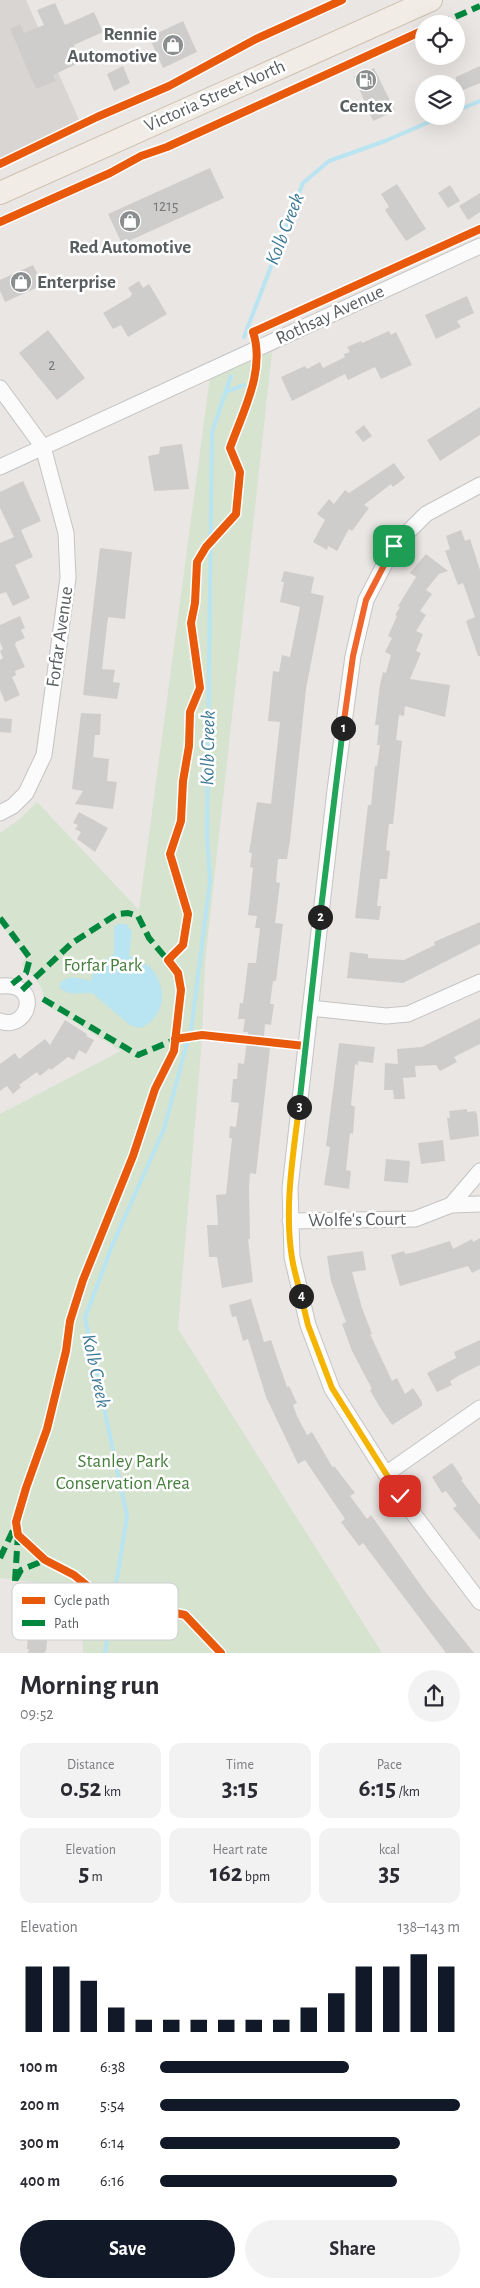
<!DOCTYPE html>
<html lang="en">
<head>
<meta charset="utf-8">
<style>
  :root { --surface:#fff; --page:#f2f2f3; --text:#2b2b33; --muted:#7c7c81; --accent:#111827 }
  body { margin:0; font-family:"Alegreya Sans",sans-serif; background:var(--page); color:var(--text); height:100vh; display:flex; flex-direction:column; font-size:19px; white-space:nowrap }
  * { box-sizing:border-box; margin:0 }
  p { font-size:16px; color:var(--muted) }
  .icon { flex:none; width:28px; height:28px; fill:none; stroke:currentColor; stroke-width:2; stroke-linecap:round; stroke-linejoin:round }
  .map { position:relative; height:1653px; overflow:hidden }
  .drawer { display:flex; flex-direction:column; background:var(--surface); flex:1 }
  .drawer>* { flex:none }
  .tools { position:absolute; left:415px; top:15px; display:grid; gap:10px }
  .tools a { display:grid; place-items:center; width:50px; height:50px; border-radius:50%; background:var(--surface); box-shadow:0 5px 20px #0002; font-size:25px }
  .pin { position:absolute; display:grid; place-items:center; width:42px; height:42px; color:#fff; margin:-21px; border-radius:10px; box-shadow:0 2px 8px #0006 }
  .km { position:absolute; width:25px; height:25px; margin:-12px; border-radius:50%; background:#222; color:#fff; font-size:14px; line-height:25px; text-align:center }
  .round { display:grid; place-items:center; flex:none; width:52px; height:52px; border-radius:26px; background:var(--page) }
  .head { display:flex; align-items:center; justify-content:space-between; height:85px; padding:0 20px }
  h1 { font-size:28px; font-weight:700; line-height:38px }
  .metrics { display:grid; grid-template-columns:repeat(3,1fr); gap:8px; height:85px; padding:5px 20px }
  .metrics div { display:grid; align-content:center; border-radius:12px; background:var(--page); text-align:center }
  .metrics b { font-size:25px; font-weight:700 }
  .metrics small { font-size:14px; font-weight:400 }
  .metrics p { font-size:14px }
  .chart { height:140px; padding:10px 20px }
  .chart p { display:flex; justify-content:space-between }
  .chart svg { width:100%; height:90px; margin-top:5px; stroke:var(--accent); stroke-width:6 }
  .cta { display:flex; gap:10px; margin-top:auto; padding:10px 20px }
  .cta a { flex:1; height:58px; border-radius:30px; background:var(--accent); color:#fff; font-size:20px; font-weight:700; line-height:58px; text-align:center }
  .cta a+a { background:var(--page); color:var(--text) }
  ul { padding:0 20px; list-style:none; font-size:16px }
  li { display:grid; grid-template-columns:80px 60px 1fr; align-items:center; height:38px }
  li i { height:12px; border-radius:6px; background:var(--accent) }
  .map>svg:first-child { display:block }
  .industrial { fill:#d9d5d3 }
  .green { fill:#d5e3cf }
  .water { fill:#b9e4f1 }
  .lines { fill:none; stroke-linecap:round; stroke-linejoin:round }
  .stream { stroke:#b9e4f1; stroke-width:4 }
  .building { fill:#cfcdcc }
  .minor-casing { stroke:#c5c4c4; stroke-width:17 }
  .primary-casing { stroke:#cfc2b3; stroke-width:24 }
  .minor { stroke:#fcfbfb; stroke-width:15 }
  .primary { stroke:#f1ede6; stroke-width:22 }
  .quiet { stroke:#00873e; stroke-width:6; stroke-dasharray:12 6; stroke-linecap:butt }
  .cycleway-casing { stroke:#fff; stroke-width:11 }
  .cycleway { stroke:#e8590c; stroke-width:8 }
  .split-1-casing { stroke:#fff; stroke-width:10 }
  .split-2-casing { stroke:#fff; stroke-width:10 }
  .split-3-casing { stroke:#fff; stroke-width:10 }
  .split-4-casing { stroke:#fff; stroke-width:10 }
  .split-5-casing { stroke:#fff; stroke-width:10 }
  .split-1 { stroke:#f0652b; stroke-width:6 }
  .split-2 { stroke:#22a559; stroke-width:6 }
  .split-3 { stroke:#22a559; stroke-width:6 }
  .split-4 { stroke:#f5b400; stroke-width:6 }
  .split-5 { stroke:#f5b400; stroke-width:6 }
  .labels { text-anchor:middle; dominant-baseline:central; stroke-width:5; stroke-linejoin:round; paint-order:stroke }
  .number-label { font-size:16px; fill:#787b7d }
  .poi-label { font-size:19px; font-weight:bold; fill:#595e61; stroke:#fff }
  .street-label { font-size:19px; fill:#595e61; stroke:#fff }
  .park-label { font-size:19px; fill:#447e3b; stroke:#fff }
  .water-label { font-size:20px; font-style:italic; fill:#3f7a97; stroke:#fff }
  .key { fill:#fff; stroke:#cdcfd0; stroke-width:1 }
  .key-label { font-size:14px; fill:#595e61 }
</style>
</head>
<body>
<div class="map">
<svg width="480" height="1653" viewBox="0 0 480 1653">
  <rect width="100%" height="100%" fill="#e9e6e3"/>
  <path class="industrial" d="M0,0H26L80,122L0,158Z"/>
  <path class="green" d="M272,352L205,962L202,1038L178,1329L382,1653H83L81,1588L0,1578V1114L121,1051L45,1004C44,986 35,976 22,965L26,957L0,923V833L20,819L37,802L139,910L210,377Z"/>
  <path class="water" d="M118,924H126L132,931L129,956C138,959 150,965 155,973C168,994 163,1019 140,1028L130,1025L92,993C81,993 68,996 60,988V983C69,974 80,979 91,981L95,967L114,954V927Z"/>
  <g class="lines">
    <path class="stream" d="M456,111L480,101
      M244,337L303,183L329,161L385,141L443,116
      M226,392L244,385
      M191,1031L210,881L207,835L212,432L231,376
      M105,1653L127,1516L85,1318L112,1246L164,1129L187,1043"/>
  </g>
  <path class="building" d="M55,3L65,25L94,12L103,32L74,45L81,62L53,75L56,81L36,89L10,29L20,24L24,33L44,25L37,10Z
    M183,21L197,52L163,68L149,37Z
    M123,66L130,83L114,91L107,74Z
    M480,66V83L456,93V77Z
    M374,68L395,111L373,121L354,77Z
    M210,168L224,198L122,244L108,214Z
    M397,184L426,229L406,241L385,210L389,207L381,194Z
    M450,185L460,201L448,208L438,193Z
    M480,193V212L468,220L459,206Z
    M33,265L43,285L5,302L0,291V280Z
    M139,281L143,288L149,284L167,314L128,337L121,325L113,329L103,313L130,297L132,294L128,288Z
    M467,296L474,313L457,321L461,327L436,339L425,315Z
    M48,330L85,378L57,400L19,353Z
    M389,331L391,335L396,332L412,365L381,379L375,367L348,380L345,374L292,401L281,377L305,366L307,369L320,362L323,368L345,357L344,354L350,352L347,347L361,341L362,343Z
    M480,407V435L440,461L427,440Z
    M364,425L372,436L363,442L355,432Z
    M182,444L189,489L154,491L148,456L159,454L160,447Z
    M394,463L405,478L393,487L391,484L364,505L369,508L352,531L349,529L337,551L328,546L327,550L313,542L325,520L317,514L329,499L334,504L345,490L349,493Z
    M23,481L41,521L21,530L33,557L15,565L30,598L13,606L6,592L0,594V543L14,537L0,508V492Z
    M461,530L465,541L470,539L480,570V656H478L466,621L475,617L463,583L458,585L445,551L450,549L446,536Z
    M100,548L132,552L125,619L108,617L102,669L115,670L113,682L120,683L117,699L83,695Z
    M426,554L448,571L439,574L426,590L432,594L420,611L426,615L416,631L423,634L416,651L421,653L410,679L450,685L445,717L405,706L404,716L399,715L396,740L402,741L399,769L393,824H389L386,850L390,851L387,879H380L377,906H381L379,920L355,918L368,805H371L375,766H377L380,745H377L379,725H375L380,685L383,672L386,673L391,655L385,652L392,638L388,636L397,616L395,615L400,607L398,606L416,577L410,573Z
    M284,571L314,577L311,593L324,596L306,689L290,841L287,859H278L276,882L280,883L275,923L283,924L276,981H273L270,1004H274L271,1025L265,1024L263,1047L270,1048L256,1174L250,1173L249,1187L250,1239H248L253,1282L222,1288L217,1257H209L207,1225H218L216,1195L226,1194L232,1138H229L230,1126L236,1127L239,1103L231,1102L233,1079H237L238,1063L244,1064L248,1032H243L245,1019H238L240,1003H243L248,963H256L260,928H255L257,916L248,915L253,868L250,867L252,853H249L257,802L271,804L280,722L268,721L273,671L279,672L282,655L290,657L300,607L280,602L284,582H281Z
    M20,616L25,628L21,630L25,638L16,642L15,645L25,667L15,671L16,675L12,677L20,695L5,702L0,690V660L3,658L0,651L3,649L0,642V625Z
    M81,713L101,714L100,735H95L93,757L109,759L107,781L117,782L113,809L75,804L83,791L72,789Z
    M0,718L12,719L11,733L0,732Z
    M79,812L108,828L95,852L77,839L81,832L75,829L78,825L73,823Z
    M480,922V944L403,983L347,978L350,952L368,954V958L404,960L435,945L434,942Z
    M480,1018V1044L454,1057L457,1062L440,1071L436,1065L415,1066L416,1077L403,1078L405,1099H394L393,1090H384L385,1063L398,1064L397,1049L422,1047Z
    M65,1020L87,1034L86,1036L94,1040L86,1054L79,1050L74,1060L68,1057L51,1070L50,1068L40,1076L37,1072L19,1085L21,1087L13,1094L7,1086L0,1091V1064L15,1053L19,1059L45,1039L50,1045Z
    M339,1043L375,1047L373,1063L358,1061V1065L355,1064L351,1105L355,1107L353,1134L350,1133L346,1170L351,1171L349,1189L324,1185L330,1147L326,1146Z
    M467,1109V1112L475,1111L477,1114L479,1136L450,1140L447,1118H450L449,1111Z
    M443,1140L445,1161L421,1164L418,1143Z
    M386,1159L410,1161L408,1183L384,1181Z
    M480,1238V1269L472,1273L468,1266L400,1286L391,1255L404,1251L405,1254L415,1252L450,1241L453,1249L472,1239L473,1242Z
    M363,1251L366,1270L352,1272L362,1308L372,1334H370L392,1381L397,1378L405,1394L413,1388L422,1402V1406L392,1425L379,1406L370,1390L372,1389L352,1351L342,1324L346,1322L331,1281L327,1256Z
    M251,1299L264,1342L271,1340L287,1387L289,1386L297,1403L293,1405L297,1416L307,1435L312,1432L333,1468L334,1466L355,1493L350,1496L367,1519L371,1515L427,1594L474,1653H446L363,1543L359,1546L341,1522L345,1519L305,1460L298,1464L266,1397L248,1339L243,1341L236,1316L232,1317L229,1305Z
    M480,1340V1365L460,1375L450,1381L452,1385L437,1392L427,1373L456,1358L454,1352Z
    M452,1463L463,1479L461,1480L480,1505V1540L453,1508L457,1506L446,1491L442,1493L432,1477Z
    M36,1590L52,1591V1594L62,1595L60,1613L58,1623L49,1622L46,1651L44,1653H28L29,1649H27L30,1610H34Z"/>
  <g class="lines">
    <g class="minor-casing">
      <path id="minor" d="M0,388L43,447L66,533L68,578L44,755L26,793L13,806L0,813
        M0,467L480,246
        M480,485L426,514L394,546L366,600L353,656L335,790L290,1188L292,1257L308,1325L332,1389L400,1496L480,1602
        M0,986C43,981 29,1032 0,1021
        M310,1008L386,1016L408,1014L480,982
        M451,1205L480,1171
        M290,1221L415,1219L451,1205L480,1204
        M386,1474L480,1408"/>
    </g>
    <g class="primary-casing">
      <path id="primary" d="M0,193L431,0"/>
    </g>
    <use href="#minor" class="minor"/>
    <use href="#primary" class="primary"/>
    <path class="quiet" d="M439,24L480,6
      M0,918L30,958L26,973L12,984
      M22,990L72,943L117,914L128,913L138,916L149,938L171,964
      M43,999L138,1055L179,1038
      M0,1558L16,1524
      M16,1579L21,1570L45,1560
      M15,1581L18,1534"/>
    <g class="cycleway-casing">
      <path id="cycleway" d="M0,164L97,117L169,86L256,39L342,0
        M0,222L110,173L141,156L167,147L424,30
        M175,1039L202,1035L305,1046
        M221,1653L185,1615L101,1597L74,1575L45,1560L18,1535L16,1522L26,1488L47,1429L66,1351L70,1321L83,1280L133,1156L155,1089L174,1051L181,990L178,973L168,960L183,945L188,914L170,854L181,821L183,781L189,746L190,712L200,688L191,623L195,603L197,562L206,547L236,514L240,472L230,448C242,413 266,371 253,332L480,229"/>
    </g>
    <use href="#cycleway" class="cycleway"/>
  </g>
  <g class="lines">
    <g class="split-1-casing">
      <path id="split-1" d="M343,728L353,656L366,600L394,546"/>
    </g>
    <g class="split-2-casing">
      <path id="split-2" d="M320,917L343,728"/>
    </g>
    <g class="split-3-casing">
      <path id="split-3" d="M299,1107L320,917"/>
    </g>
    <g class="split-4-casing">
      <path id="split-4" d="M299,1107C293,1156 284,1208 292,1258C294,1271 298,1283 301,1296"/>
    </g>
    <g class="split-5-casing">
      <path id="split-5" d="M301,1296L308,1325L332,1388L400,1496"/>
    </g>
    <use href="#split-1" class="split-1"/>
    <use href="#split-2" class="split-2"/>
    <use href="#split-3" class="split-3"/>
    <use href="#split-4" class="split-4"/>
    <use href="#split-5" class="split-5"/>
  </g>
  <defs>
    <g id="shop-disc" transform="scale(1.125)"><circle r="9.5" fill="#8b8e8e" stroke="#fff"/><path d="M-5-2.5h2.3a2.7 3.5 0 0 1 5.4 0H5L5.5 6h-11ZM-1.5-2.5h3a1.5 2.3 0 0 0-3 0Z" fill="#fff"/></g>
    <g id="fuel-disc" transform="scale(1.125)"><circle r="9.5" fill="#8b8e8e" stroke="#fff"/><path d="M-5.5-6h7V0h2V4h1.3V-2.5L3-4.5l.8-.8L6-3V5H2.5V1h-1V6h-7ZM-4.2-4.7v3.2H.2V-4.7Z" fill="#fff"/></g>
  </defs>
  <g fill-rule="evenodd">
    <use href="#shop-disc" x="173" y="45"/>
    <use href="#fuel-disc" x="366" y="80"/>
    <use href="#shop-disc" x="130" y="221"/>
    <use href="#shop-disc" x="21" y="282"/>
  </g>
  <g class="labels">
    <g class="number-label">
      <text x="166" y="206">1215</text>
      <text x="52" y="365">2</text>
    </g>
    <g class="poi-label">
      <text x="157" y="34" text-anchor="end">Rennie<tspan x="157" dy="22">Automotive</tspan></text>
      <text x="366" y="106">Centex</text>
      <text x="130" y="247">Red Automotive</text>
      <text x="37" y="282" text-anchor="start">Enterprise</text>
    </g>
    <g class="street-label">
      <text transform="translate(215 96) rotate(-24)">Victoria Street North</text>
      <text transform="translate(330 315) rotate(-25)">Rothsay Avenue</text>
      <text transform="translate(60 637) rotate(-82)">Forfar Avenue</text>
      <text transform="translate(357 1220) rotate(-1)">Wolfe's Court</text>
    </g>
    <g class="park-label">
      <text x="103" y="965">Forfar Park</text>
      <text x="123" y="1461">Stanley Park<tspan x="123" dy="22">Conservation Area</tspan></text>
    </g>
    <g class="water-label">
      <text transform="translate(285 229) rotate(-69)">Kolb Creek</text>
      <text transform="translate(208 748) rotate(-89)">Kolb Creek</text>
      <text transform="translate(96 1371) rotate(78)">Kolb Creek</text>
    </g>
  </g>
  <rect x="12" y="1583" width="166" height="57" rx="8" class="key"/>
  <rect x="22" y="1597" width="23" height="7" fill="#e8590c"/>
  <rect x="22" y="1620" width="23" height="6" fill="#00873e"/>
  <g class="key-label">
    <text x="54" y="1605">Cycle path</text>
    <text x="54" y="1628">Path</text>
  </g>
</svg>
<div class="tools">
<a><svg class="icon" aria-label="locate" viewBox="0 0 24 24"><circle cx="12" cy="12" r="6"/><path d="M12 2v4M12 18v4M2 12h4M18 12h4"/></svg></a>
<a><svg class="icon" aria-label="layers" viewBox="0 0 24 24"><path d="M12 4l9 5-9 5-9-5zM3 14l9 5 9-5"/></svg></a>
</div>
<div class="pin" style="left:394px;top:546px;background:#1e9e55"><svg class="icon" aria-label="arrive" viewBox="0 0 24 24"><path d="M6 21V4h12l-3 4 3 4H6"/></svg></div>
<div class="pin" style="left:400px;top:1496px;background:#d93025"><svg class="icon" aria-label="check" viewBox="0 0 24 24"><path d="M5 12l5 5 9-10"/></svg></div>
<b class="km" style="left:343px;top:728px">1</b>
<b class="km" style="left:320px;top:917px">2</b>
<b class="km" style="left:299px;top:1107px">3</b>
<b class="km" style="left:301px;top:1296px">4</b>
</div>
<section class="drawer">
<div class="head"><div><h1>Morning run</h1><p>09:52</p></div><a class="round"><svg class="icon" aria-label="share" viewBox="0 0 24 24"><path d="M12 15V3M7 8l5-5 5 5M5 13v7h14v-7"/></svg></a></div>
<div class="metrics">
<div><p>Distance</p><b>0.52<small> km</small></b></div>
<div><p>Time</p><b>3:15</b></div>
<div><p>Pace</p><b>6:15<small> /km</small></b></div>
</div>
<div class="metrics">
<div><p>Elevation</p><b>5<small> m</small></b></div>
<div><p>Heart rate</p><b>162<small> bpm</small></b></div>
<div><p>kcal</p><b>35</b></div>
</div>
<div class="chart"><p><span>Elevation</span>138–143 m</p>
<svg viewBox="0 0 160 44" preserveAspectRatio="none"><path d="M5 44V12M15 44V12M25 44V19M35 44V32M45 44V38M55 44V38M65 44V38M75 44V38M85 44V38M95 44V38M105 44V32M115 44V25M125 44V12M135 44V12M145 44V6M155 44V12"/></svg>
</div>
<ul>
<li><b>100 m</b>6:38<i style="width:63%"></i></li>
<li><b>200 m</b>5:54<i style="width:100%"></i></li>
<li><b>300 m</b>6:14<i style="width:80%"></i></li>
<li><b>400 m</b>6:16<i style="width:79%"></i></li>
</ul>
<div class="cta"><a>Save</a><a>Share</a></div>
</section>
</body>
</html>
